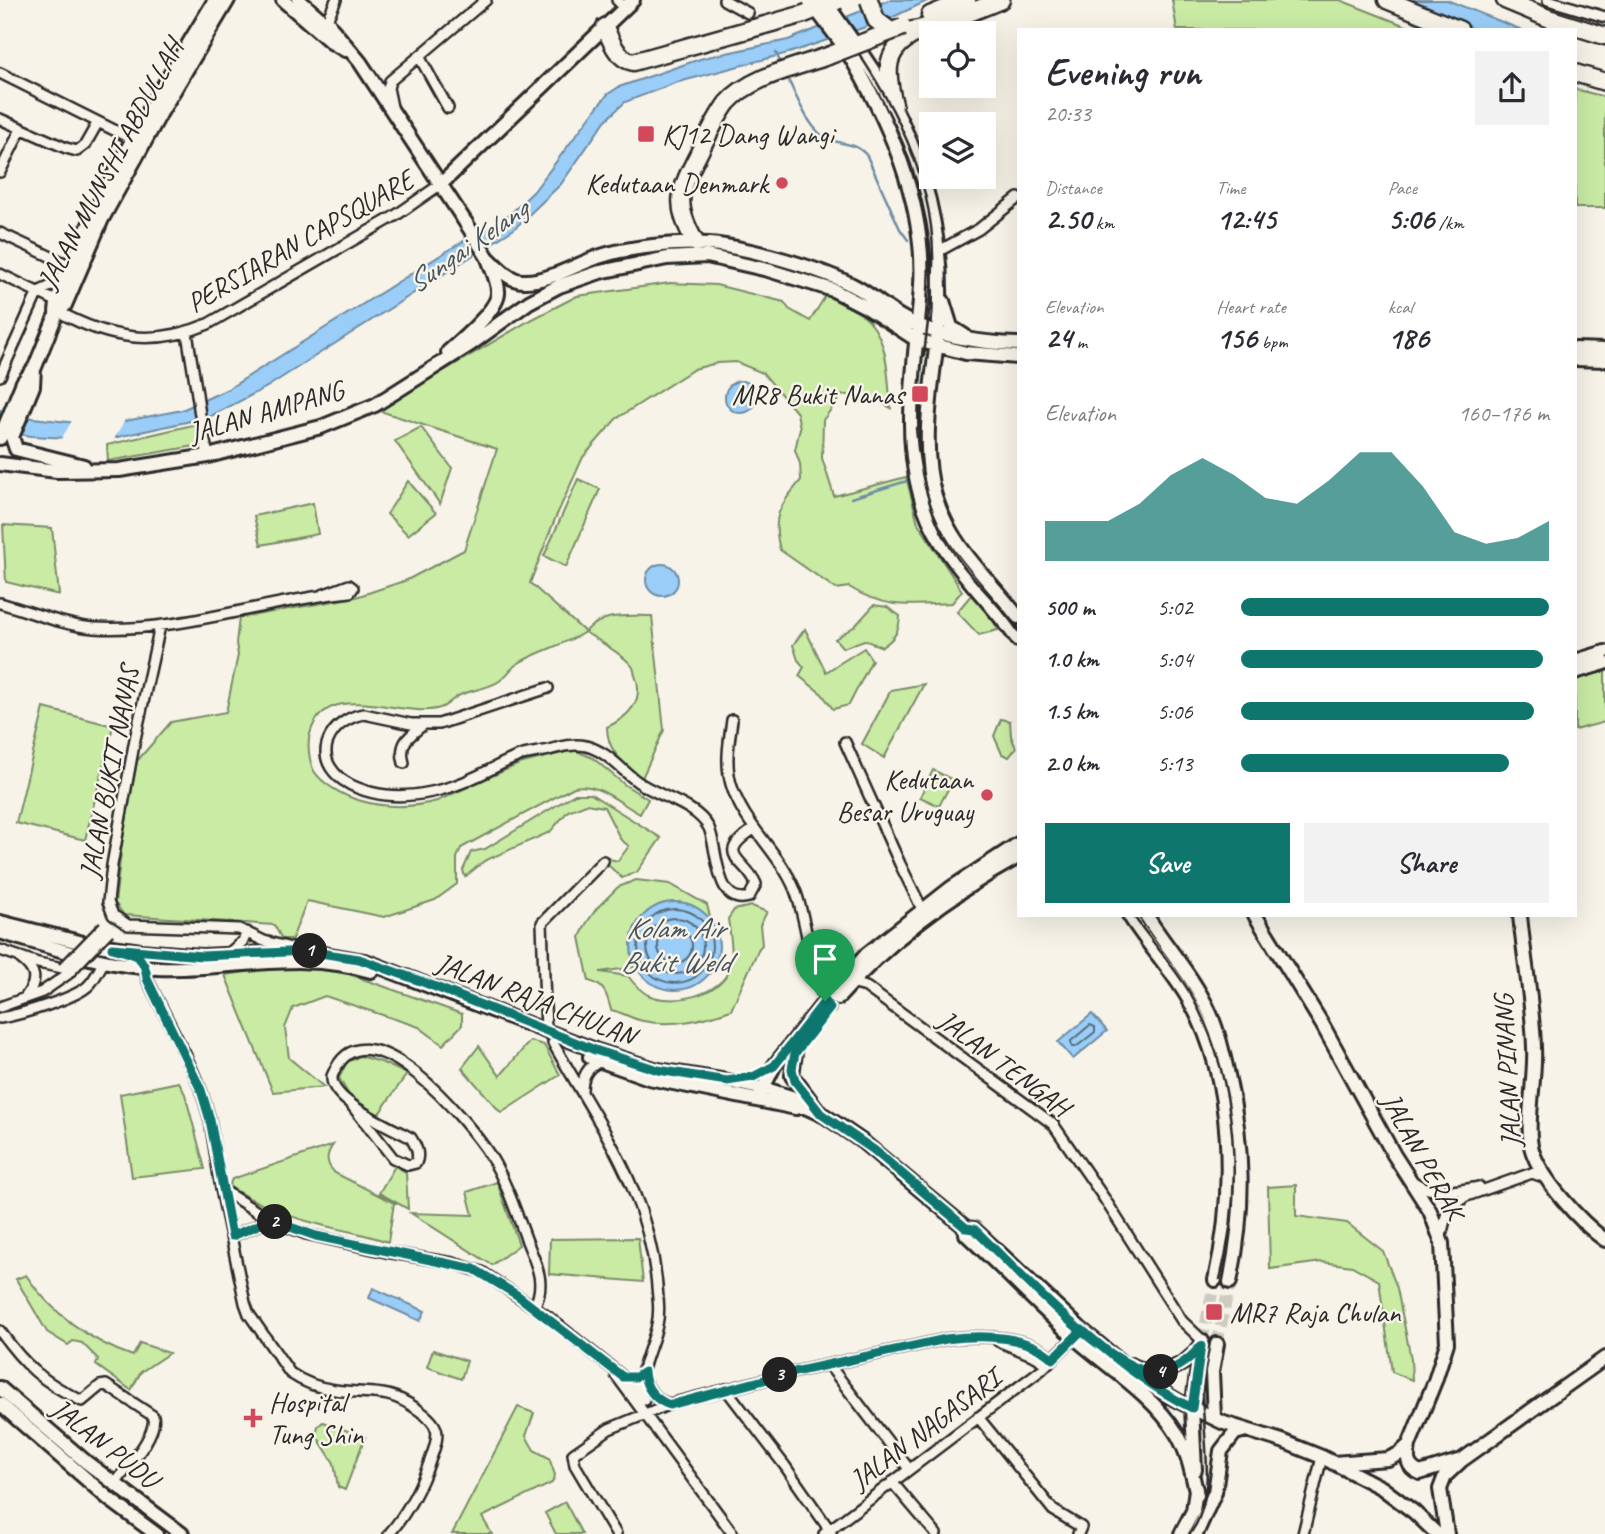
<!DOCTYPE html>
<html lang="en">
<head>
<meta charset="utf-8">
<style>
  :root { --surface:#fff; --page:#f2f2f3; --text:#2b2b33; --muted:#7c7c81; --accent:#0f766e }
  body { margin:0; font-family:Caveat,sans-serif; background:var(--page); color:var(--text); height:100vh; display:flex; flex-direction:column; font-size:26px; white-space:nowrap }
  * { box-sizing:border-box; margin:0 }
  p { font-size:23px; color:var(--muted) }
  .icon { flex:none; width:38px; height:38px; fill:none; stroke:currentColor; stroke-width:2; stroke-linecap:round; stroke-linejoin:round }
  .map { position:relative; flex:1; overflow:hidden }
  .sheet { position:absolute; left:1017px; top:28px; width:560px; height:889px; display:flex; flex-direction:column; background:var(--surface); border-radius:0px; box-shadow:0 7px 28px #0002 }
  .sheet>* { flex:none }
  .buttons { position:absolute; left:919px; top:21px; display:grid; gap:14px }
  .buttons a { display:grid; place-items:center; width:77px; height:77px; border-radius:0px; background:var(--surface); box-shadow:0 7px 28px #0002; font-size:35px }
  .pin { position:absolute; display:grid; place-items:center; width:60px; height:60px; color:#fff; margin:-72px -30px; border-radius:50% 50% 50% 0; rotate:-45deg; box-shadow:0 0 7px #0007 }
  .pin .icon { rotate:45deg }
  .km { position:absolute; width:35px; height:35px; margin:-18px; border-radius:50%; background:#222; color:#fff; font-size:19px; line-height:35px; text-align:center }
  .round { display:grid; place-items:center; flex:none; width:74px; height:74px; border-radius:0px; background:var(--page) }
  .summary { display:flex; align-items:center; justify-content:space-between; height:119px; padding:0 28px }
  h1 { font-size:38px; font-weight:800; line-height:52px }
  .metrics { display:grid; grid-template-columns:repeat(3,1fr); gap:10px; height:119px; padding:7px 28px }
  .metrics div { display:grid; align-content:center }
  .metrics b { font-size:30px; font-weight:800 }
  .metrics small { font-size:19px; font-weight:400 }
  .metrics p { font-size:19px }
  .chart { height:196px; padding:14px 28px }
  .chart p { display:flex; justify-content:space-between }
  .chart svg { width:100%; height:126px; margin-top:7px; fill:var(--accent); opacity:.7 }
  .button { display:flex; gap:14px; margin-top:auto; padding:14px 28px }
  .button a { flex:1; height:80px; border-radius:0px; background:var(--accent); color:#fff; font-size:28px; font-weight:800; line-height:80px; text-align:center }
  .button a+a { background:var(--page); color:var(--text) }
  ul { padding:0 28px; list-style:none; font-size:23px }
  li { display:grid; grid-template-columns:112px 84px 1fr; align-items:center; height:52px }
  li i { height:18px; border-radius:9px; background:var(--accent) }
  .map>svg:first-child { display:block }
  .green { fill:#c9eba4; stroke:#7a8b68; stroke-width:2 }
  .water { fill:#9acdf7; stroke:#6e8ca5; stroke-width:2 }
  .pier { fill:#f7f3e8 }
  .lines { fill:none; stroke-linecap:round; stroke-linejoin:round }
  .shore { stroke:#576c7d; stroke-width:2 }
  .stream { stroke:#6e8ca5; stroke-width:2.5 }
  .secondary-tunnel { stroke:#cecbc2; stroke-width:12; stroke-dasharray:12 6; stroke-linecap:butt }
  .street-casing { stroke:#2b2b2b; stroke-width:14 }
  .secondary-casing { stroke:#2b2b2b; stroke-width:18 }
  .highway-casing { stroke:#2b2b2b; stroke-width:21 }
  .street { stroke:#f7f3e8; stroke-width:9 }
  .secondary { stroke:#f7f3e8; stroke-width:12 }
  .highway { stroke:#f7f3e8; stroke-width:16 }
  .rail { stroke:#2b2b2b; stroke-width:2.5 }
  .street-bridge-casing { stroke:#2b2b2b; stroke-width:14; stroke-linecap:butt }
  .secondary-bridge-casing { stroke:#2b2b2b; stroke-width:18; stroke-linecap:butt }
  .highway-bridge-casing { stroke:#2b2b2b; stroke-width:21; stroke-linecap:butt }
  .street-bridge { stroke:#f7f3e8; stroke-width:9 }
  .secondary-bridge { stroke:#f7f3e8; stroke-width:12 }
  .highway-bridge { stroke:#f7f3e8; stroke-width:16 }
  .route-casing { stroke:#fff; stroke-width:14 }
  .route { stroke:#0f766e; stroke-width:9 }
  .poi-dot { fill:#d1495b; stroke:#f7f3e8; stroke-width:2.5 }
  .labels { text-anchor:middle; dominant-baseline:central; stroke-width:5; stroke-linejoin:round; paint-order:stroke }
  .poi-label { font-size:28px; fill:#2b2b2b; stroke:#f7f3e8; text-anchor:start }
  .street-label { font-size:28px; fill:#2b2b2b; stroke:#f7f3e8 }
  .water-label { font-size:30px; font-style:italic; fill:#47545e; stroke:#f7f3e8 }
</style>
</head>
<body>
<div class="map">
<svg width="1605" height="1534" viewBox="0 0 1605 1534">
  <rect width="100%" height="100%" fill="#f7f3e8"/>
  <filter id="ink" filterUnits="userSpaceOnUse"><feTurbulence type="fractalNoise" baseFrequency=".0143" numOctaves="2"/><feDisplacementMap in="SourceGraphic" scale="14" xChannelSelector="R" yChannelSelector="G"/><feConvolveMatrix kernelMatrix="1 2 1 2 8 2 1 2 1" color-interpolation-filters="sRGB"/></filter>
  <g filter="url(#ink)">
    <path class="green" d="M1172,0H1340L1416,30H1177Z
      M1575,89L1605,97V208H1575Z
      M670,283L716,285L784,302L789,309L810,321L826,295C838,301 850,307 861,314C890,335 887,376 891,408L867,395H842L823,420L822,458L834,496L906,477L918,523L962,591L952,603C911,605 886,610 849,587L836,589L780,550C771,515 780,506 801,480L800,464L795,450L800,428L797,413L763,373L736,362L717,363L694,369L616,419L583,457L555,519L530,583L585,632C604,612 626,616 652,616L664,730L642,778C624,763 607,752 607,727C629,717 645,700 635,675C634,672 634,667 631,665C624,655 596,639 585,632C564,645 538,651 517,664C510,669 505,678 498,682C486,689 470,690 458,696C451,700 447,706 440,708C403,720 326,676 310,734C307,744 309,761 314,771C322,784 344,796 358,800C384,808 411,808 437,801L519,764L574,750L593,758L625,785L648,799L640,814C619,803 599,782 574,787L461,848L457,858V884L435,900L384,917L307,901L292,939H282L274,925L124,915L115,903L122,844L137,761L171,722L226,712L238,655L236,643L239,618L356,597L407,580L464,550L497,449L377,410L527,322L577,296Z
      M197,424L201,445L108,461L107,445Z
      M421,427L452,468L440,504L395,441Z
      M578,479L600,489L566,567L544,556Z
      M408,481L436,513L408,535L387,514Z
      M313,503L318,534L261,545L254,516Z
      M3,525L52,528L59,595L6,582Z
      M971,595L991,616L998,630L979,635L957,612Z
      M874,605L887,607L900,616C899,632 895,638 882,647L864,640L843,648L835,639L855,626Z
      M805,629L826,672L864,648L872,660L849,705L833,709L822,694L799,676L804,667L798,660L793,645Z
      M1605,666V722L1575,730V675Z
      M924,684L884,758L862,744L891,690Z
      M44,708L113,726L85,840L16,823Z
      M1001,719L1010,721L1011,736L1016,748L1009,757L1002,754L994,736Z
      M933,770L953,780L939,806L920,797Z
      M575,794H591L661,838L637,872L622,878L608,865L609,859L618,861L629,846L621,840L604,807L586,804L568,811L550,832L484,861L465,877L463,870L471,852L485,849Z
      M636,880L670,884L707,905L711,921L693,906L680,902L635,927C630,942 631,952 636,967L600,972L628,976C634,984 639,990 648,995C672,1006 720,996 730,968C734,954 730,933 728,919L734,910L752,906L767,912L760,925L762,945L759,948L731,1010C702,1020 674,1027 643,1021C632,1019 622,1012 611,1010C607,995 605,985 589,981L580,937L586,924L597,908L618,887Z
      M281,967H321L340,971L462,1014V1025L443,1045L419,1027L325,996L293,1008L285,1028L289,1058L324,1087L273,1092L225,975Z
      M530,1041L544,1045L560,1075L501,1113L462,1068L479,1046L500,1076Z
      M360,1056L381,1062L407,1074L378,1115L349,1095L339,1078L347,1062Z
      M179,1082L185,1094L205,1169L132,1177L120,1094Z
      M333,1145C325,1156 326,1164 335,1173L394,1203L388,1242C363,1233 339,1230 314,1223C286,1216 253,1202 229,1186L232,1179Z
      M395,1166L406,1172L408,1209L379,1193Z
      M497,1182L519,1245L492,1265L411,1213L473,1215L467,1192Z
      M1296,1185V1216L1347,1223L1383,1251L1397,1288L1411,1359L1412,1380L1392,1372L1379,1281L1352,1266L1322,1262L1270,1269L1268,1187Z
      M638,1238L643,1282L549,1274L550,1239Z
      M26,1275C50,1312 91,1342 133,1356L140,1343L169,1353L141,1372L131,1390L96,1365L98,1359L82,1343L73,1341L68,1345L47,1332L16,1279Z
      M433,1350L467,1361L461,1379L427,1367Z
      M518,1407L534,1413L526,1436L534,1450L549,1458L555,1475L552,1483L482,1517L492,1534H452Z
      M323,1422L365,1437L345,1490L338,1487L334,1463L316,1435L318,1426Z
      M565,1502L582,1534H556L545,1513Z"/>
    <path class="water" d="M889,0H929L889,19L792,52L675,83L625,102L605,121L561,184L514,229L267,387L209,417L113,438L87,439L31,436L0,431V410L33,418L77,423L110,424L182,410L228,389L460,243L503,221L534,191L598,106L608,94L619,87L703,58L788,40Z
      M1401,0H1447L1522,30H1475Z
      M725 397a16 16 0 1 1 32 0a16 16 0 1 1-32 0Z
      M646 580a16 16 0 1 1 32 0a16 16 0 1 1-32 0Z
      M631 946a44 44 0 1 1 88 0a44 44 0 1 1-88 0Z
      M1092,1014L1107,1031L1073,1059L1058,1042Z
      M373,1288L425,1311L420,1321L369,1298Z"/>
    <path class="pier" d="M126,418L113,441H60L73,419L110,420Z"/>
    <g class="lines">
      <path class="shore" d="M638 946a37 37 0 1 1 74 0a37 37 0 1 1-74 0Z
        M647 946a28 28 0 1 1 56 0a28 28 0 1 1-56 0Z
        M658 946a17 17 0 1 1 34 0a17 17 0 1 1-34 0Z
        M1090,1025L1095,1027V1032L1076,1047H1072L1071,1041Z"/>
      <path class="stream" d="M776,53L782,66
        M786,75C795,93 809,131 828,139C843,145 856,142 867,156L900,229L908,240
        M928,257L929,258
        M851,498L907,481"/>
      <path class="secondary-tunnel" d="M1202,1341L1215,1280
        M1217,1344L1230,1282"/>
      <g class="street-casing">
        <path id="street" d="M617,0L625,8
          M724,0L748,13
          M1548,0L1605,17
          M332,27L328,18L336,0
          M420,58L448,108
          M0,73L132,139
          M392,107L388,88L390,81L486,0
          M0,119L66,148L77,151L85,145L98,122
          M0,172L21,129
          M0,233L71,266L53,285L38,292
          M937,252L979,229L1018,198
          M0,274L56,301
          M59,312C109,339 154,347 208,324L395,216L441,184
          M187,333L197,394
          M0,376L38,292
          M201,422L208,456
          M0,603C29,611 65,626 94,628C181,633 264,600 350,592L353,588L349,585L322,595
          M160,626L135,739L112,865L108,902L113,915L128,925L239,929L264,941L291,948
          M548,688L439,724H411L364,714C337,718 313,747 334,772C345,786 369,793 386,795C415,798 449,790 475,777C491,770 506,760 523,755C531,753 540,752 549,750C560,747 574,743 586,746C607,751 621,770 638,782C659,797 696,804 709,828C718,848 715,907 749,897L756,884C745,858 713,856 754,829
          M732,720C729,742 725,763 731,784C743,825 779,851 795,890C808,923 811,983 830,1008
          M845,742L900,864L925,915
          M404,763C398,742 410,736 424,724
          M0,950L38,963L63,968
          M228,954L243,941L247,932
          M21,959C36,970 38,981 26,996
          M146,968L147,979L186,1056L201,1090L210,1120L221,1189L245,1303L249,1314L290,1373C303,1382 319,1388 335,1390C370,1395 386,1387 417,1409C441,1425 440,1433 431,1458C422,1484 407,1513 389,1534
          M851,983L866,987L1053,1124L1104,1198L1182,1321L1202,1340
          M0,1007L42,992L68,974
          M0,1018C19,1015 77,998 89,985C95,979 100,968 104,961
          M546,1031L542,923L603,861
          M553,1043C602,1130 652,1194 658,1298C659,1307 659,1316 657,1325C654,1342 636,1378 641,1392
          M582,1092C582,1076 587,1067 601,1061
          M350,1103L393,1158L408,1165L416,1163C420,1154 416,1146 411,1138C391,1127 329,1101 332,1076C365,994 470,1124 491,1157C506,1182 515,1209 525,1236C534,1261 548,1281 534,1307
          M1412,1181C1433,1196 1456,1191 1479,1187
          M221,1189L270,1220L306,1234L386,1252L453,1263L482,1272L547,1316L633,1385L644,1400
          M232,1236L270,1220
          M1441,1236L1446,1216L1464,1197L1532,1173L1546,1178
          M0,1331C25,1366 43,1382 82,1401L100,1386L106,1385L153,1416C158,1435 126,1468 115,1484
          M998,1341L1037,1357L1046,1365
          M829,1365L909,1469
          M616,1375L733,1534
          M644,1380C650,1392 656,1401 670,1404
          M726,1389L785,1466L831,1532
          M978,1417L1053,1510L1081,1527L1078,1534
          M892,1482L936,1534
          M616,1534L575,1465L573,1454L609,1429L670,1404L790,1373L946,1339C979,1335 1027,1334 1053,1359
          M824,1534L1041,1370L1078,1334
          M1303,1534L1322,1457"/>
      </g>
      <g class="secondary-casing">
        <path id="secondary" d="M283,0L331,42L345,50
          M299,0L333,30L360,62L466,223
          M852,41C916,124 949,228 938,333C932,384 920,447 935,496C951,548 987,576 1018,617
          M844,46C887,116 926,201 921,285C917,357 899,436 924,507C942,559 987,596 1018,640
          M441,184L633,0
          M488,258C497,266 509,281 523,281C548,282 575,265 598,257C627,247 678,242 709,244C747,247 823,269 856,287C878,299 896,318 920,326C952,339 984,343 1018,344
          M943,301L951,327L965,336
          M56,315C56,296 65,281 72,264C110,171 163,86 215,0
          M1575,349L1605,350
          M448,352C461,340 500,309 498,291C498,281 491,268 488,258
          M1575,359L1605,360
          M34,368L33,386L12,437L16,449L84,466
          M0,438L23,382L35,367L56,315L65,305L102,219L160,114L228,0
          M0,464L57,471L119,470L208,456L321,427L375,405L471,344L529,302L559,286L600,272L667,258L707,256L768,270L833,290L866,307L917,340L966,353L1018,357
          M1575,661L1605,652
          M1575,672L1605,663
          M1129,915C1147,944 1171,969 1188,998C1235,1077 1235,1193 1215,1280
          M1146,915C1166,947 1192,975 1208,1009C1218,1030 1223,1053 1228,1075C1244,1147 1245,1210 1230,1282
          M1255,915L1322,1024L1394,1155L1430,1211L1442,1243L1447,1343L1435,1381L1409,1445L1399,1454L1388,1459L1333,1463
          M1520,915C1524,960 1533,1004 1534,1048C1536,1076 1525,1127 1532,1150C1541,1179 1580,1222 1605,1240
          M0,922L83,943L141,951L202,956L307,951L365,961L595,1050L658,1070L727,1081L769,1090L797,1099L803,1106L825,1116L863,1142L966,1228V1234C1003,1268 1037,1305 1075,1338C1109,1368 1153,1395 1177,1434C1188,1452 1192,1474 1197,1495
          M0,932C51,947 104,966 157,968C233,971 296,949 371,971
          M838,998C888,941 952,893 1018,857
          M795,1053L792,1076L820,1113
          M590,1057L649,1078L796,1108L803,1106
          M761,1093L774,1066L825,1001L867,954L951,888L1018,844
          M966,1228L974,1229L1082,1330L1142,1380L1178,1401L1224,1423L1282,1441L1322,1457L1382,1488L1414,1512L1437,1534
          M1131,1365C1157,1378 1182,1370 1200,1347
          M0,1388L86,1462L182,1534
          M0,1404L109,1499L156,1534
          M1214,1418L1212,1372L1217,1344
          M1409,1445C1407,1458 1406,1467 1420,1473L1458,1461
          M1195,1470L1192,1408L1202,1341
          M1181,1534L1193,1511L1196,1489
          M1196,1534L1215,1492L1221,1451L1235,1433L1246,1430
          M1447,1534L1440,1489L1445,1476L1462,1460L1605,1358"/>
      </g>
      <g class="highway-casing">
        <path id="highway" d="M1387,0L1460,30
          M1505,0L1548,18L1605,36
          M930,15L967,0
          M605,27C611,41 617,59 633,62L804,14
          M891,30C911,38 979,9 1001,0
          M1575,73L1605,82
          M894,104C885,71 884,49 917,33
          M696,243C672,203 680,190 700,151C708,135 716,118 727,103C749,77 797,67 828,56"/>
      </g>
      <use href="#street" class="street"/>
      <use href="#secondary" class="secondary"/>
      <use href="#highway" class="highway"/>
      <path class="rail" d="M821,0C878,76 936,166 933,266C932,296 927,326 924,356
        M916,428C920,483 933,531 969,573C986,593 1004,610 1018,631
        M1133,915C1151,941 1174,966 1190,993C1238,1077 1244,1187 1220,1279
        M1190,1534C1218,1496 1203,1436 1202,1391C1202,1375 1206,1358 1208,1342"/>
      <g class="street-bridge-casing">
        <path id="street-bridge" d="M197,394L201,422
          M63,968L104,926
          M68,974L109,931"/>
      </g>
      <g class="secondary-bridge-casing">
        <path id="secondary-bridge" d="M809,0L844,46
          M824,0L852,40
          M466,223L488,258"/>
      </g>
      <g class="highway-bridge-casing">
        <path id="highway-bridge" d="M869,0L876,20L888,29
          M804,14L839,0
          M828,56L903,27"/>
      </g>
      <use href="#street-bridge" class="street-bridge"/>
      <use href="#secondary-bridge" class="secondary-bridge"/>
      <use href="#highway-bridge" class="highway-bridge"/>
    </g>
  </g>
  <g class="lines" filter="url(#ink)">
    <g class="route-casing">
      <path id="route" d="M825,1001L774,1066L753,1077L727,1081L658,1070L595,1050L423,982L359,959L307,951L202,956L112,948C133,954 145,954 147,979L201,1090L210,1120L232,1236L270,1220L316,1236L474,1269L517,1295L623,1377H636L644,1372C645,1388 655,1400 670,1405L790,1373L946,1339C980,1335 1027,1334 1053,1359L1082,1330C1117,1360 1151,1388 1192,1408L1201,1346C1190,1359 1174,1372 1156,1372C1111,1374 1009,1262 974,1229L966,1228L874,1150L821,1114L795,1081L792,1069L795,1053L830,1008L825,1001"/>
    </g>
    <use href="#route" class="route"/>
  </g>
  <g class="poi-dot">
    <rect x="637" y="125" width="18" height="18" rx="3.5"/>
    <circle cx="782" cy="183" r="7"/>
    <rect x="911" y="385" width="18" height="18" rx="3.5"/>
    <circle cx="987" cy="795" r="7"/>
    <rect x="1205" y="1303" width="18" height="18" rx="3.5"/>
    <path d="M249.5 1407.5h7v7h7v7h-7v7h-7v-7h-7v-7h7z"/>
  </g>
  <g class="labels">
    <g class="poi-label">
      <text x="662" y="134">KJ12 Dang Wangi</text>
      <text x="768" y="183" text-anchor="end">Kedutaan Denmark</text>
      <text x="904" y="394" text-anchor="end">MR8 Bukit Nanas</text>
      <text x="973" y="779" text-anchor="end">Kedutaan<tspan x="973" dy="32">Besar Uruguay</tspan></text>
      <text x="1230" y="1312">MR7 Raja Chulan</text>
      <text x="269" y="1402">Hospital<tspan x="269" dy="32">Tung Shin</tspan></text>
    </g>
    <g class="street-label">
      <text transform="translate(110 164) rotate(-62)">JALAN MUNSHI ABDULLAH</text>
      <text transform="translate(300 241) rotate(-30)">PERSIARAN CAPSQUARE</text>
      <text transform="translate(266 411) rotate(-16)">JALAN AMPANG</text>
      <text transform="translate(109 772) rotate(-79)">JALAN BUKIT NANAS</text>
      <text transform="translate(536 999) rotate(21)">JALAN RAJA CHULAN</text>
      <text transform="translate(1004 1063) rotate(37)">JALAN TENGAH</text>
      <text transform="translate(1507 1071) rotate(-93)">JALAN PINANG</text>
      <text transform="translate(1423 1156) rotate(61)">JALAN PERAK</text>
      <text transform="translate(925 1429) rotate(-37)">JALAN NAGASARI</text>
      <text transform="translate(105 1443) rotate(38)">JALAN PUDU</text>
    </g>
    <g class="water-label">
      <text transform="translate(467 246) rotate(-35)">Sungai Kelang</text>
      <text x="675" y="928">Kolam Air<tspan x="675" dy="34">Bukit Weld</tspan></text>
    </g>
  </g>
</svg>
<div class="buttons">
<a><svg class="icon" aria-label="locate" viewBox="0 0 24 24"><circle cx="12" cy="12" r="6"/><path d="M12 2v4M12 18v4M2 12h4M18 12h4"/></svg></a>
<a><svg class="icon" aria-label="layers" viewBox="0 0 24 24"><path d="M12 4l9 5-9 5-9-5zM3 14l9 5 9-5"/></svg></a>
</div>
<div class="pin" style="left:825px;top:1001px;background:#1e9e55"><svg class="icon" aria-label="arrive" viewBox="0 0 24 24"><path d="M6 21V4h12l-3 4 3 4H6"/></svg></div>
<b class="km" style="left:310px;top:951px">1</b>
<b class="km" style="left:275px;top:1222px">2</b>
<b class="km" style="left:780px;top:1375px">3</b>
<b class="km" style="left:1161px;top:1372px">4</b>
<section class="sheet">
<div class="summary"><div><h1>Evening run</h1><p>20:33</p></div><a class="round"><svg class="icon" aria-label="share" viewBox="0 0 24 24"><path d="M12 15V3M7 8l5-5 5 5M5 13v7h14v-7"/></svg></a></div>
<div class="metrics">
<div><p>Distance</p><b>2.50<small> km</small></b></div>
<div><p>Time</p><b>12:45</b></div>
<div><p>Pace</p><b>5:06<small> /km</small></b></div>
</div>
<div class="metrics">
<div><p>Elevation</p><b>24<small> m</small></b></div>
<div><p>Heart rate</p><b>156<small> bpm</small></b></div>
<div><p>kcal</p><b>186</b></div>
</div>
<div class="chart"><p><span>Elevation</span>160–176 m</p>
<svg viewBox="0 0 160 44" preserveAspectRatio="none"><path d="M0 44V30L10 30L20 30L30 24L40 14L50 8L60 14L70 22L80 24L90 16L100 6L110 6L120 18L130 34L140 38L150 36L160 30V44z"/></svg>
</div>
<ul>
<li><b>500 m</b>5:02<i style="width:100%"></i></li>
<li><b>1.0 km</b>5:04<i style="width:98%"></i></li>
<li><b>1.5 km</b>5:06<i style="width:95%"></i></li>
<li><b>2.0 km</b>5:13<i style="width:87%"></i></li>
</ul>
<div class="button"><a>Save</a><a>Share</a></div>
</section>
</div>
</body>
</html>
